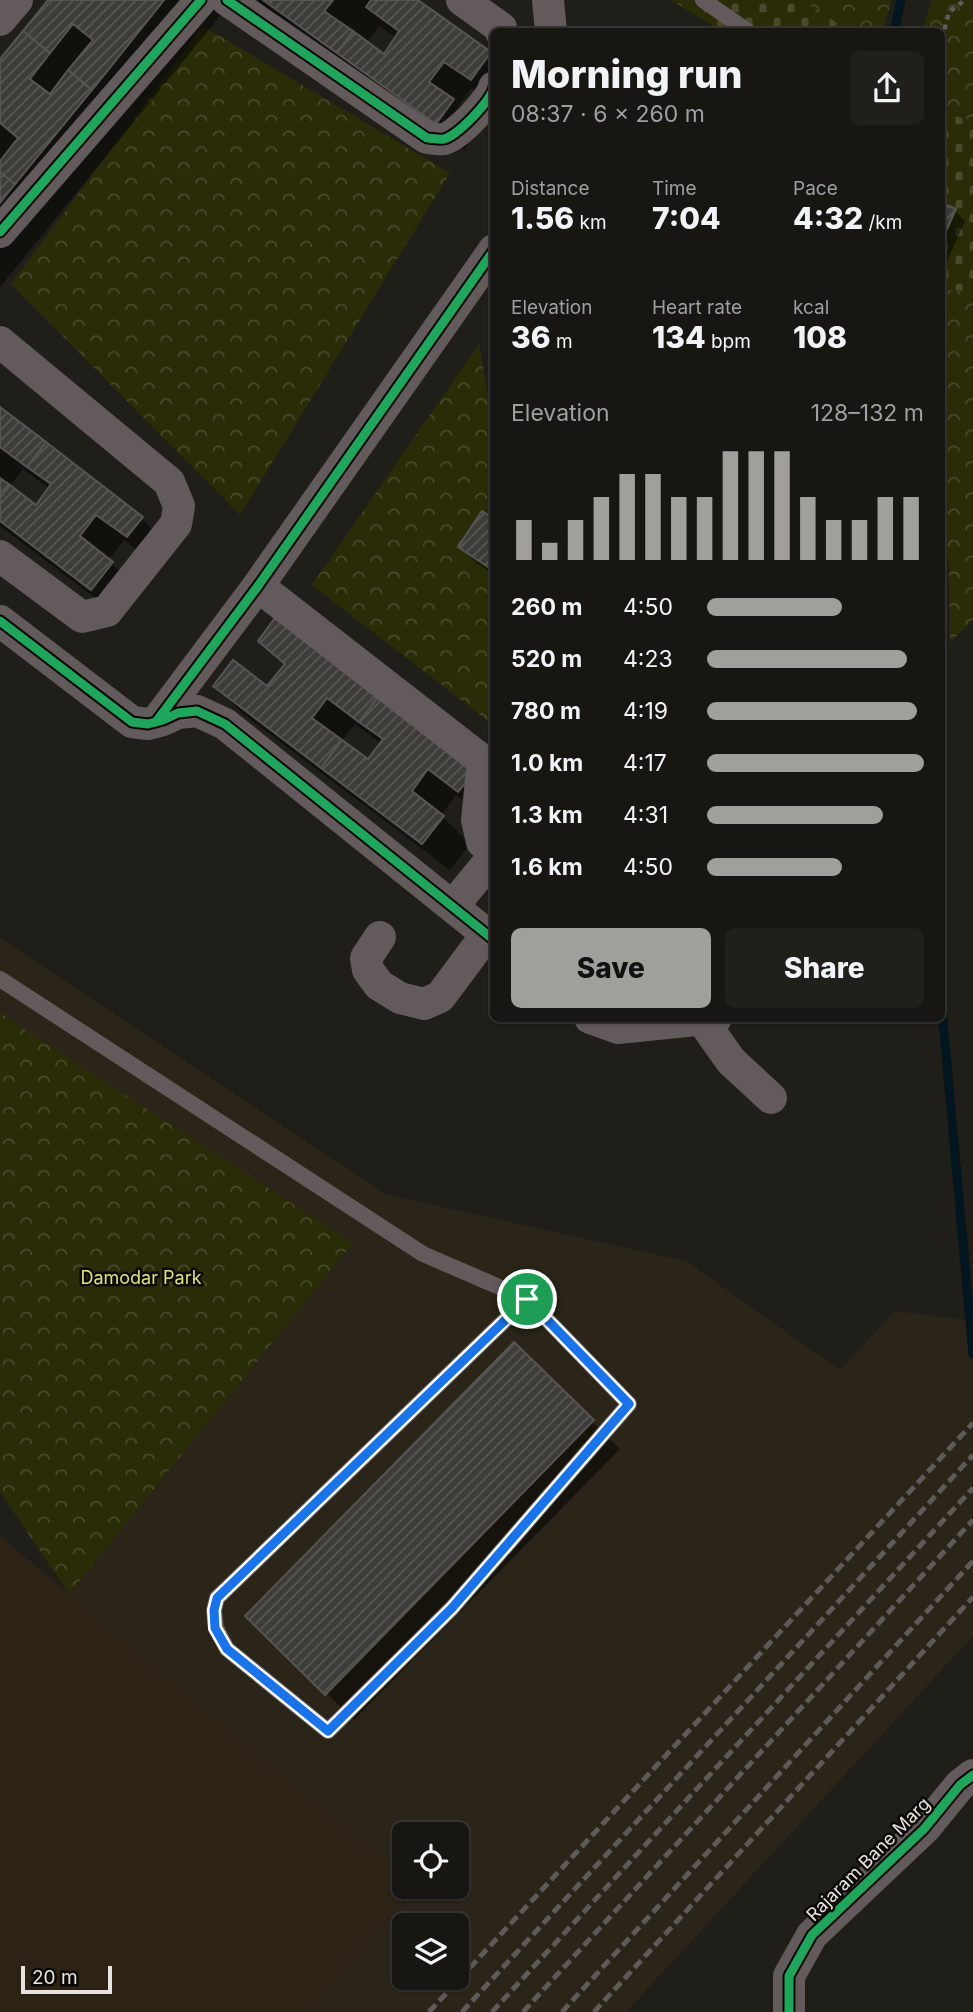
<!DOCTYPE html>
<html lang="en">
<head>
<meta charset="utf-8">
<style>
  :root { --surface:#171613; --page:#201f1c; --text:#f1f3f6; --muted:#9e9fa0; --line:#363533; --accent:#a19f9a }
  body { margin:0; font-family:Inter,sans-serif; background:var(--page); color:var(--text); height:100vh; display:flex; flex-direction:column; font-size:26px; white-space:nowrap }
  * { box-sizing:border-box; margin:0 }
  p { font-size:23px; color:var(--muted) }
  .icon { flex:none; width:38px; height:38px; fill:none; stroke:currentColor; stroke-width:2; stroke-linecap:round; stroke-linejoin:round }
  .map { position:relative; flex:1; overflow:hidden }
  .sheet { position:absolute; left:490px; top:28px; width:455px; height:994px; display:flex; flex-direction:column; background:var(--surface); border-radius:10px; box-shadow:0 2px 5px #0004,0 0 0 2px var(--line) }
  .sheet>* { flex:none }
  .controls { position:absolute; left:392px; top:1822px; display:grid; gap:14px }
  .controls a { display:grid; place-items:center; width:77px; height:77px; border-radius:10px; background:var(--surface); box-shadow:0 2px 5px #0004,0 0 0 2px var(--line); font-size:35px }
  .scale { position:absolute; left:21px; bottom:18px; width:91px; box-sizing:border-box; padding-left:7px; border:4px solid #e7e4df; border-top:0; font-size:19px; line-height:24px; white-space:nowrap; color:#e7e4df; -webkit-text-stroke:5px #0a0906; paint-order:stroke }
  .pin { position:absolute; display:grid; place-items:center; width:60px; height:60px; color:#fff; margin:-30px; border:4px solid #fff; border-radius:50%; box-shadow:0 2px 7px #0007 }
  .round { display:grid; place-items:center; flex:none; width:74px; height:74px; border-radius:10px; background:var(--page) }
  .summary { display:flex; align-items:center; justify-content:space-between; height:119px; padding:0 21px }
  h1 { font-size:38px; font-weight:800; line-height:52px }
  .figures { display:grid; grid-template-columns:repeat(3,1fr); gap:10px; height:119px; padding:7px 21px }
  .figures div { display:grid; align-content:center }
  .figures b { font-size:30px; font-weight:800 }
  .figures small { font-size:19px; font-weight:400 }
  .figures p { font-size:19px }
  .chart { height:196px; padding:14px 21px }
  .chart p { display:flex; justify-content:space-between }
  .chart svg { width:100%; height:126px; margin-top:7px; stroke:var(--accent); stroke-width:6 }
  .primary-button { display:flex; gap:14px; margin-top:auto; padding:14px 21px }
  .primary-button a { flex:1; height:80px; border-radius:10px; background:var(--accent); color:#111; font-size:28px; font-weight:800; line-height:80px; text-align:center }
  .primary-button a+a { background:var(--page); color:var(--text) }
  ul { padding:0 21px; list-style:none; font-size:23px }
  li { display:grid; grid-template-columns:112px 84px 1fr; align-items:center; height:52px }
  li i { height:18px; border-radius:9px; background:var(--accent) }
  .map>svg:first-child { display:block }
  .built { fill:#2a2518; fill-rule:evenodd }
  .industrial { fill:#2c2316 }
  .cemetery { fill:url(#cemetery-stones) }
  .park { fill:url(#park-crowns) }
  .shadow { fill:#0007; fill-rule:evenodd }
  .lines { fill:none; stroke-linecap:round; stroke-linejoin:round }
  .stream { stroke:#03151e; stroke-width:9 }
  .building { fill:url(#building-hatch); stroke:#575551; stroke-width:2 }
  .path { stroke:#605a5a; stroke-width:4.5; stroke-dasharray:5 5; stroke-linecap:butt }
  .service { stroke:#635a5b; stroke-width:16 }
  .minor { stroke:#635a5b; stroke-width:32 }
  .rail { stroke:#5e5a58; stroke-width:5; stroke-dasharray:10 5; stroke-linecap:butt }
  .cycleway-casing { stroke:#0a0906; stroke-width:13 }
  .cycleway { stroke:#20a55d; stroke-width:9 }
  .route-casing { stroke:#fff; stroke-width:14 }
  .route { stroke:#1a73e8; stroke-width:9 }
  .labels { text-anchor:middle; dominant-baseline:central; stroke-width:5; stroke-linejoin:round; paint-order:stroke }
  .park-label { font-size:18px; fill:#dce47a; stroke:#0a0906 }
  .street-label { font-size:18px; fill:#e7e4df; stroke:#0a0906 }
</style>
</head>
<body>
<div class="map">
<svg width="973" height="2012" viewBox="0 0 973 2012">
  <defs>
    <pattern id="cemetery-stones" width="16" height="16" patternUnits="userSpaceOnUse" patternTransform="scale(1.75)"><rect width="16" height="16" fill="#2a2c08"/><path d="M2 7V4a2 2 0 0 1 4 0v3zM10 15v-3a2 2 0 0 1 4 0v3z" fill="#494a2c"/></pattern>
    <pattern id="park-crowns" width="20" height="18" patternUnits="userSpaceOnUse" patternTransform="scale(1.75)"><rect width="20" height="18" fill="#2a2c08"/><path d="M2 6a3 3 0 1 1 6 0M12 15a3 3 0 1 1 6 0" fill="none" stroke="#494a2c"/></pattern>
    <pattern id="building-hatch" width="6" height="6" patternUnits="userSpaceOnUse" patternTransform="scale(1.75)"><rect width="6" height="6" fill="#3d3c38"/><path d="M-1 1l2-2M0 6l6-6M5 7l2-2" fill="none" stroke="#595854"/></pattern>
  </defs>
  <rect width="100%" height="100%" fill="#1f1e19"/>
  <path class="built" d="M0,938L385,1194L686,1261L840,1370L895,1311L973,1321V1636L626,2012H310L414,1892L410,1887L457,1886V1834H404V1879L391,1863L69,1594L353,1243L0,1013ZM404,1925H457V1978H404Z"/>
  <path class="industrial" d="M0,1536L391,1863L404,1879V1886L410,1887L414,1891L310,2012H0Z"/>
  <path class="cemetery" d="M671,0H801L850,31H721Z
    M942,112L973,121V292L942,289Z"/>
  <path class="park" d="M801,0H892L882,31H850Z
    M931,0H973V121L942,112V32L923,31Z
    M203,26L450,173L240,515L11,284Z
    M942,289L973,292V619L950,643L949,561L942,545Z
    M479,344L487,390L494,407L493,725L312,585Z
    M0,1013L353,1243L69,1594L0,1492Z"/>
  <path class="shadow" d="M50,0H238L232,1L0,287V61Z
    M257,0H415L494,57V102L472,88L458,106L480,127L464,150L377,87L276,19ZM379,26L397,38L384,56L366,43Z
    M942,205L955,211L965,221L942,272Z
    M0,410L141,518L168,545L154,563L124,540L108,560L139,590L119,616L0,526ZM23,469L50,489L37,507L9,487Z
    M494,521V574L476,563L460,547Z
    M261,641L474,773L486,818L456,795L441,815L470,844L450,870L242,713L215,686L268,689L285,666ZM355,724L382,744L368,761L341,741Z
    M514,1345L620,1449L354,1720L247,1616Z"/>
  <g class="lines">
    <path class="stream" d="M894,32L901,0
      M942,1009L973,1354"/>
  </g>
  <path class="building" d="M48,0H164L92,90L68,70L93,40L73,24L50,53L23,31Z
    M263,0H333L324,11L353,31L337,53Z
    M371,0H418L491,52L471,80L444,62L429,82L454,99L436,124L337,53L353,31L384,54L399,31L366,7Z
    M23,31L50,53L30,79L50,94L68,70L92,90L15,184L0,172V161L18,138L0,123V59Z
    M0,172L15,184L0,203Z
    M942,203L956,209L942,240Z
    M0,407L46,442L27,467L0,447Z
    M46,442L143,517L127,537L96,515L80,536L113,562L91,590L0,521V498L10,485L36,505L51,484L27,467Z
    M0,478L10,485L0,498Z
    M482,511L494,519V571L458,547Z
    M275,618L378,697L359,722L327,698L312,718L342,740L321,768L213,686L233,660L267,686L285,664L258,641Z
    M378,697L475,772L458,792L428,769L412,791L444,816L422,844L321,768L342,740L368,759L383,739L359,722Z
    M514,1342L594,1420L325,1695L245,1616Z"/>
  <g class="lines">
    <path class="path" d="M942,39L949,12L965,0"/>
    <path class="service" d="M703,0L749,32
      M0,979L423,1254L527,1299L629,1404L452,1608L328,1731L227,1649L216,1628L214,1610L217,1598L527,1299"/>
    <path class="minor" d="M227,0L427,138C431,138 439,140 444,139C458,135 490,102 494,87
      M462,0L501,28V32
      M548,0L551,32
      M0,20L17,0
      M0,232L201,0
      M0,342L169,482L179,506L176,524L107,611L82,617L0,556
      M258,586L483,761L477,820L482,842L494,851
      M0,621L132,722L148,724L163,720L178,713L197,711L225,724L494,940
      M156,722L258,586L494,250
      M453,906L494,856
      M380,937L366,958L368,970L379,985L400,998L424,1004L440,997L487,934
      M590,1018L618,1028L716,1018
      M702,1020L731,1061L771,1098
      M789,2012V1976L812,1935L924,1829L960,1785L973,1775"/>
    <path class="rail" d="M429,2012L973,1423
      M462,2012L973,1455
      M492,2012L973,1488
      M523,2012L973,1520
      M562,2012L973,1561
      M594,2012L973,1597"/>
    <g class="cycleway-casing">
      <path id="cycleway" d="M227,0L427,138C431,138 439,140 444,139C458,135 490,102 494,87
        M0,232L201,0
        M0,621L132,722L148,724L163,720L178,713L197,711L225,724L494,940
        M156,722L258,586L494,250
        M789,2012V1976L812,1935L924,1829L960,1785L973,1775"/>
    </g>
    <use href="#cycleway" class="cycleway"/>
  </g>
  <g class="lines">
    <g class="route-casing">
      <path id="route" d="M527,1299L629,1404L452,1608L328,1731L227,1649L215,1628L214,1610L217,1598Z"/>
    </g>
    <use href="#route" class="route"/>
  </g>
  <g class="labels">
    <g class="park-label">
      <text x="141" y="1277">Damodar Park</text>
    </g>
    <g class="street-label">
      <text transform="translate(868 1859) rotate(-45)">Rajaram Bane Marg</text>
    </g>
  </g>
</svg>
<div class="controls">
<a><svg class="icon" aria-label="locate" viewBox="0 0 24 24"><circle cx="12" cy="12" r="6"/><path d="M12 2v4M12 18v4M2 12h4M18 12h4"/></svg></a>
<a><svg class="icon" aria-label="layers" viewBox="0 0 24 24"><path d="M12 4l9 5-9 5-9-5zM3 14l9 5 9-5"/></svg></a>
</div>
<div class="scale">20 m</div>
<div class="pin" style="left:527px;top:1299px;background:#1e9e55"><svg class="icon" aria-label="arrive" viewBox="0 0 24 24"><path d="M6 21V4h12l-3 4 3 4H6"/></svg></div>
<section class="sheet">
<div class="summary"><div><h1>Morning run</h1><p>08:37 · 6 × 260 m</p></div><a class="round"><svg class="icon" aria-label="share" viewBox="0 0 24 24"><path d="M12 15V3M7 8l5-5 5 5M5 13v7h14v-7"/></svg></a></div>
<div class="figures">
<div><p>Distance</p><b>1.56<small> km</small></b></div>
<div><p>Time</p><b>7:04</b></div>
<div><p>Pace</p><b>4:32<small> /km</small></b></div>
</div>
<div class="figures">
<div><p>Elevation</p><b>36<small> m</small></b></div>
<div><p>Heart rate</p><b>134<small> bpm</small></b></div>
<div><p>kcal</p><b>108</b></div>
</div>
<div class="chart"><p><span>Elevation</span>128–132 m</p>
<svg viewBox="0 0 160 44" preserveAspectRatio="none"><path d="M5 44V30M15 44V38M25 44V30M35 44V22M45 44V14M55 44V14M65 44V22M75 44V22M85 44V6M95 44V6M105 44V6M115 44V22M125 44V30M135 44V30M145 44V22M155 44V22"/></svg>
</div>
<ul>
<li><b>260 m</b>4:50<i style="width:62%"></i></li>
<li><b>520 m</b>4:23<i style="width:92%"></i></li>
<li><b>780 m</b>4:19<i style="width:97%"></i></li>
<li><b>1.0 km</b>4:17<i style="width:100%"></i></li>
<li><b>1.3 km</b>4:31<i style="width:81%"></i></li>
<li><b>1.6 km</b>4:50<i style="width:62%"></i></li>
</ul>
<div class="primary-button"><a>Save</a><a>Share</a></div>
</section>
</div>
</body>
</html>
